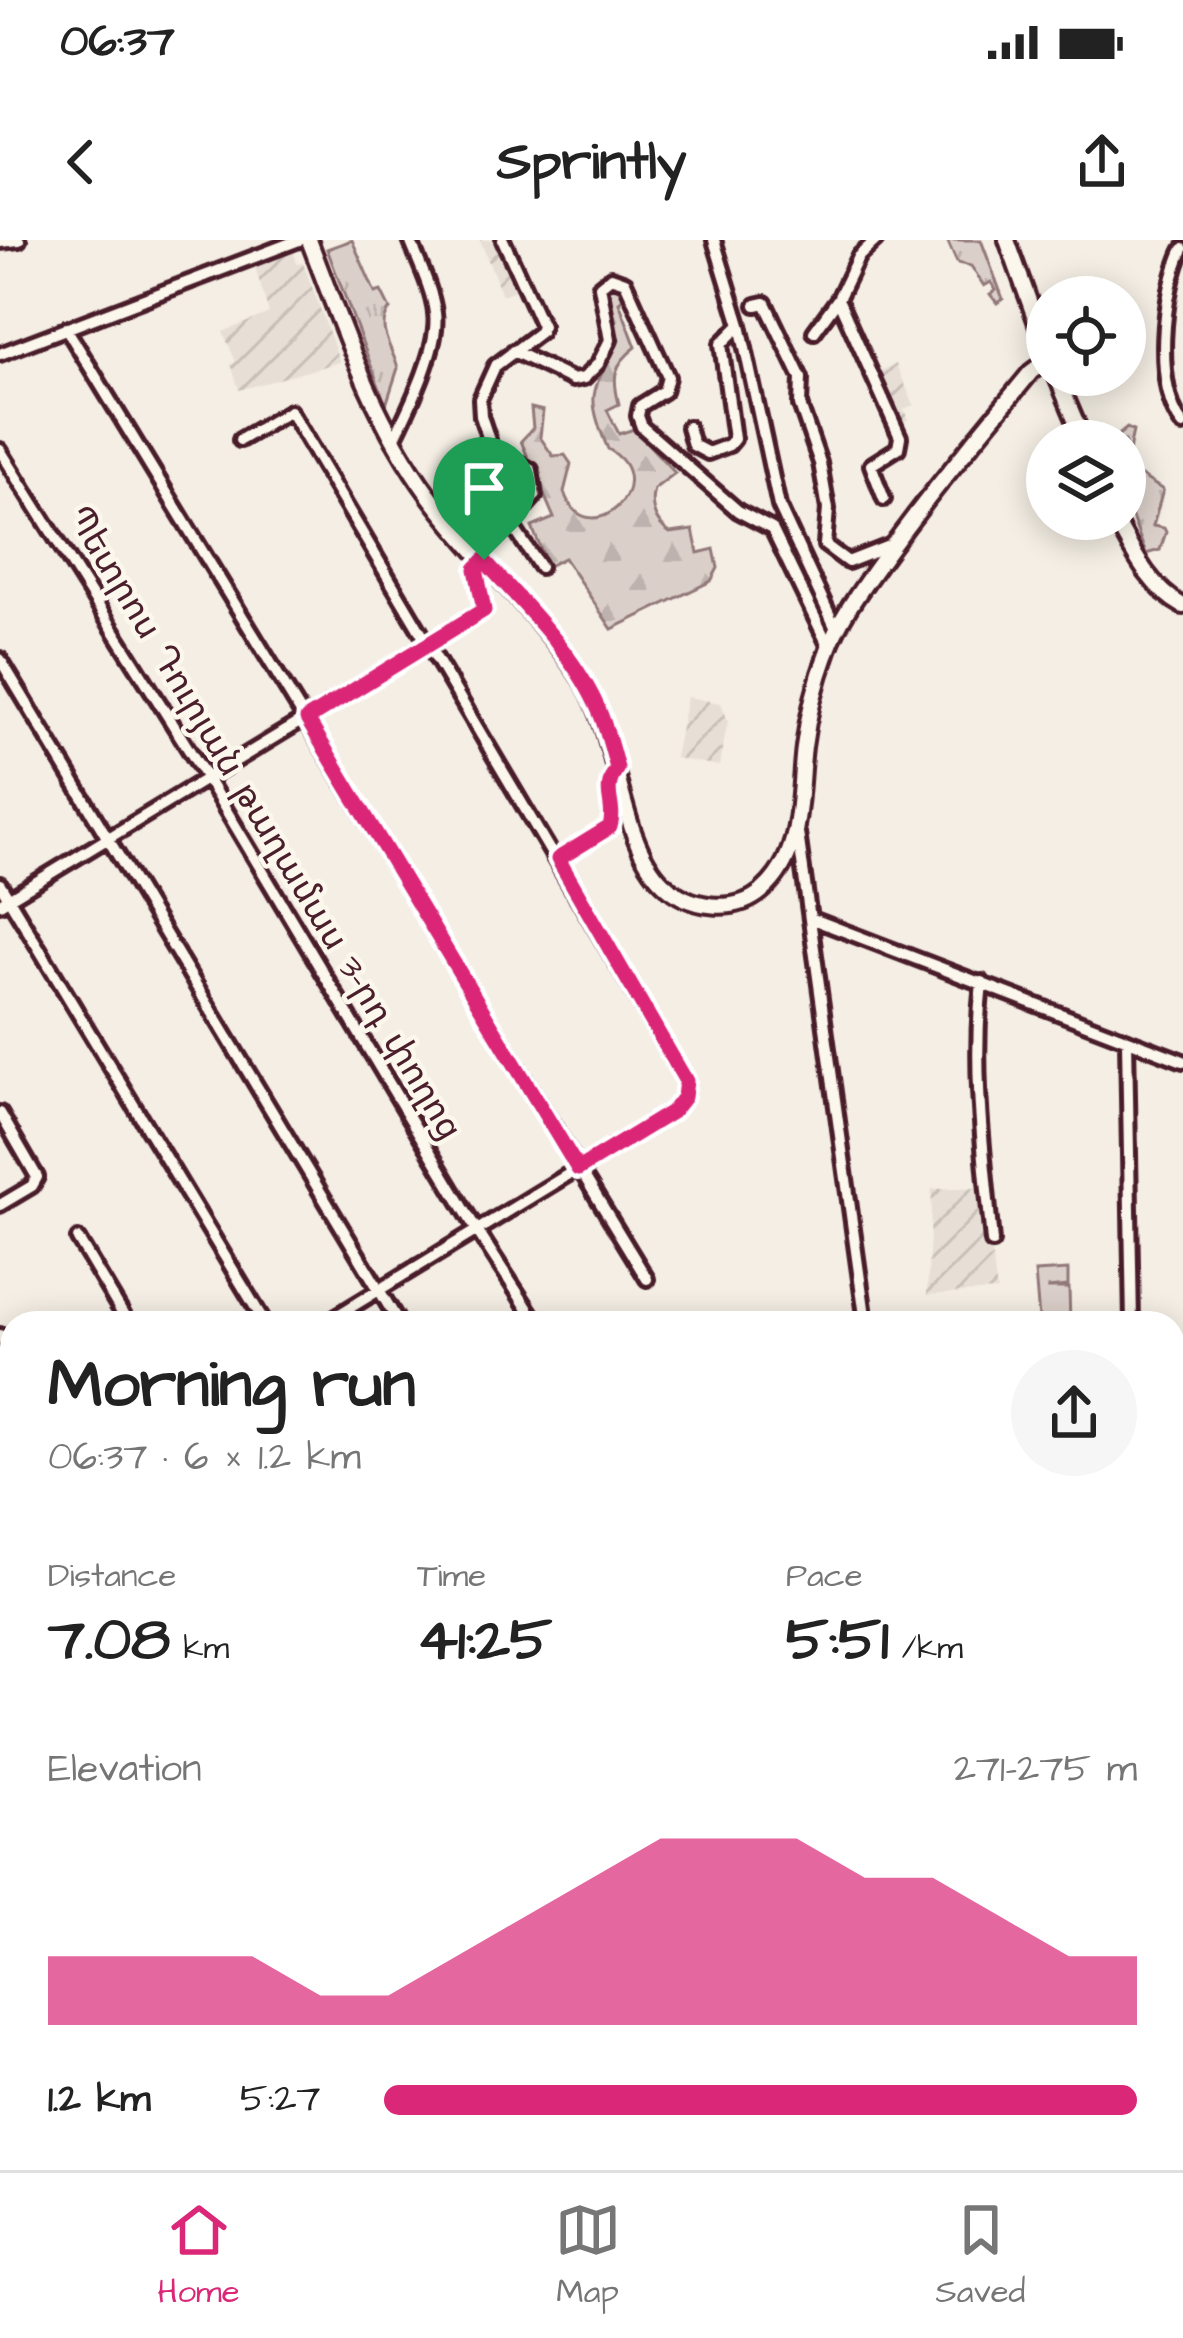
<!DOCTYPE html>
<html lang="en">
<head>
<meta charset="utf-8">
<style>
  :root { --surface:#fff; --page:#f6f6f6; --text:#222; --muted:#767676; --line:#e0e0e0; --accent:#db2777 }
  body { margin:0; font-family:"Architects Daughter","Noto Sans Armenian",sans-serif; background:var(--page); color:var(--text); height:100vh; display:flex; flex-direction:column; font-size:45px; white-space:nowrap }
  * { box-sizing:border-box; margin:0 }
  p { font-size:39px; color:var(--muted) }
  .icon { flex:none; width:66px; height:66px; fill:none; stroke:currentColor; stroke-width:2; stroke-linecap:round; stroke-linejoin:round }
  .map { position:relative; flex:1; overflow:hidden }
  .drawer { position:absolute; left:0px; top:1071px; width:1185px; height:861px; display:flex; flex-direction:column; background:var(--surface); border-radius:36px 36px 0 0; box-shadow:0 6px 30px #0003 }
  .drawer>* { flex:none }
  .buttons { position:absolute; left:1026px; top:36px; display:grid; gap:24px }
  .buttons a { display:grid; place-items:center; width:120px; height:120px; border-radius:50%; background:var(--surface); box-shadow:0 6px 30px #0003; font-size:60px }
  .pin { position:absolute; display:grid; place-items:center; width:102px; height:102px; color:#fff; margin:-123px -51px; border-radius:50% 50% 50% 0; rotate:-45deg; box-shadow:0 0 12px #0007 }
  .pin .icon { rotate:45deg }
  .round { display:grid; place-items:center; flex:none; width:126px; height:126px; border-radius:63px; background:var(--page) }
  .head { display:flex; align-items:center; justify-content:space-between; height:204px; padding:0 48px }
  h1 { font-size:66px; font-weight:700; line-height:90px }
  .figures { display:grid; grid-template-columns:repeat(3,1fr); gap:18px; height:204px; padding:12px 48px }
  .figures div { display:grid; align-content:center }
  .figures b { font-size:60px; font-weight:700 }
  .figures small { font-size:33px; font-weight:400 }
  .figures p { font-size:33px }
  .chart { height:336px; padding:24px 48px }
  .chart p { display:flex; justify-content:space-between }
  .chart svg { width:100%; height:216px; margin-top:12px; fill:var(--accent); opacity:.7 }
  ul { padding:0 48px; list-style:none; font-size:39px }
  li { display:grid; grid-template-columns:192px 144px 1fr; align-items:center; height:90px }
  li i { height:30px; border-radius:15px; background:var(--accent) }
  .status { display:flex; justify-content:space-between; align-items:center; height:84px; padding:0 60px; background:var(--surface); direction:ltr }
  .status svg { height:33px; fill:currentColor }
  header { display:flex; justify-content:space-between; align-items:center; height:156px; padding:0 48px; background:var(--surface); font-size:54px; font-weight:700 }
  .tabs { display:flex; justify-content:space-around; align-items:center; height:168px; border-top:3px solid var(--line); background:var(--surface); font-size:33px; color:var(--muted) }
  .tabs a { display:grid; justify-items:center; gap:6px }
  .tabs .active { color:var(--accent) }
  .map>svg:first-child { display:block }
  .industrial { fill:url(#industrial-furrows) }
  .green { fill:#dbd0c9; stroke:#92787a; stroke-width:3 }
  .forest { fill:url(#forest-firs); stroke:#92787a; stroke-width:3 }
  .park { fill:url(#park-tufts); stroke:#92787a; stroke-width:3 }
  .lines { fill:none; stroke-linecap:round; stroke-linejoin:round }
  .street-casing { stroke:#4a1f2b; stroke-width:20 }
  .secondary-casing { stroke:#4a1f2b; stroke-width:22 }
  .primary-casing { stroke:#4a1f2b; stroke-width:26 }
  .street { stroke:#fbf7ec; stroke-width:10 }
  .secondary { stroke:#fbf7ec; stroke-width:14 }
  .primary { stroke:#fbf7ec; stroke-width:16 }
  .route-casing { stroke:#fff; stroke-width:24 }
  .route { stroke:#db2777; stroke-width:15 }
  .labels { text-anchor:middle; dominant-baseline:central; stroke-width:9; stroke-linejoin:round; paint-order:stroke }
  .street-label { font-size:36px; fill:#4a1f2b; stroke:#fbf7ec }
</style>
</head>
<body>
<div class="status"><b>06:37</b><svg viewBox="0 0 49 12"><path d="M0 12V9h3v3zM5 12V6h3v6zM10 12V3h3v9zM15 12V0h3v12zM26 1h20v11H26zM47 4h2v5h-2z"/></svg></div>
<header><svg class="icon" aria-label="back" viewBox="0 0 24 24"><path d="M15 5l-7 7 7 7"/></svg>Sprintly<svg class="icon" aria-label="share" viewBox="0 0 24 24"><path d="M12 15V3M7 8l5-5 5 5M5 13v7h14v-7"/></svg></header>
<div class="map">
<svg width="1183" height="1930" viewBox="0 0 1183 1930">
  <defs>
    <pattern id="industrial-furrows" width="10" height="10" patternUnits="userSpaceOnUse" patternTransform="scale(3)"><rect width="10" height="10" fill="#e7dfd6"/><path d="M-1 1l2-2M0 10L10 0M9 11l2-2" fill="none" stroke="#c8bfb8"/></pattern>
    <pattern id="forest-firs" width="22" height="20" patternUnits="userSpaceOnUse" patternTransform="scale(3)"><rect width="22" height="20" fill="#dbd0c9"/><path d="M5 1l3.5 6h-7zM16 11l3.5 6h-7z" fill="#bdb2ad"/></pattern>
    <pattern id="park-tufts" width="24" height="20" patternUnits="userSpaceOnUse" patternTransform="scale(3)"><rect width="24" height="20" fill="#dbd0c9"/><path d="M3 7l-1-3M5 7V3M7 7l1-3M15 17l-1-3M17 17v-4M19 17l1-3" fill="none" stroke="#bdb2ad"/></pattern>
  </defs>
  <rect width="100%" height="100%" fill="#f4eee4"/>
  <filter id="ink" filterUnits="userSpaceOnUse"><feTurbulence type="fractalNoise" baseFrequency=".00833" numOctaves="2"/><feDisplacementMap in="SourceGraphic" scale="24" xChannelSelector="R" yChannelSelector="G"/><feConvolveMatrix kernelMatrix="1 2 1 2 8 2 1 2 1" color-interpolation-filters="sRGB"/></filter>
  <g filter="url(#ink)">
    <path class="industrial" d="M480,0H499L518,49L502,55Z
      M293,8L297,24L303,23L340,122L239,150L231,124L236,122L223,92L269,73L254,24Z
      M896,124L914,165L904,169L908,180L899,184L876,133Z
      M687,457L721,463L728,481L719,526L675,518Z
      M982,947L997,1051L927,1055L932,949Z"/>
    <path class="green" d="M1068,1030V1046L1047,1048H1069L1070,1083L1039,1079L1035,1032Z"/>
    <path class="forest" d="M610,42L620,43L628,55L619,62L636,107C613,125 612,136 619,164L607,170L619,194L634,189L675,233L654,249C649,266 655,283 670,293L693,290L698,313L714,309L718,328L711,341L612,389L564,318L548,326L532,287L554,278L521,201L533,188L531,168L543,171L540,197L553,216L565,215L571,224L564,252C586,317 668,243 608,209C583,151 594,151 619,100L604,50Z"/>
    <path class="park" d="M352,0L375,53L381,51L390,69C375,88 392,107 398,128L386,165L327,9Z
      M947,0H981L1003,59L997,63L990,54L996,50L991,42L984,46L971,26L957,23Z
      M1127,188L1133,191C1123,233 1131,228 1163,250L1153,286L1164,288L1166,292L1160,310L1146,314L1125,259V201H1111Z"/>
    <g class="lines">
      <g class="street-casing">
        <path id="street" d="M714,0L740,85L779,266L837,391
          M0,2L19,0
          M1183,9C1163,48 1153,150 1183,185
          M838,59L900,197L898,208L871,225L884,259
          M756,65L765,63L801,138L800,165L820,223L828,269L825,305L848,322L894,304
          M66,88L647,1039
          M814,92L838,59L858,17L876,0
          M513,111L573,140L584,138L598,124L610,100L600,46L611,37L625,42L668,137L664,151L640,166L638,176L642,187L738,271L772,289L829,407
          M0,114L299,0
          M688,187L693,205L708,213L729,205L734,199L721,104L740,85
          M240,200L290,171L686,841L684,858L672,871L325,1083
          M393,201C408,170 440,107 435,73C432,49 419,23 410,0
          M0,210L208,540L476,989L537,1083
          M487,220L519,223L531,230L535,256L516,277L513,287L540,327
          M510,222C489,246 493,258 514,280
          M478,314L472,265L487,220L489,200L481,176L480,159L495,126L540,92L542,86L503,0
          M0,419L399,1083
          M798,593L866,1083
          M558,619L610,587C616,566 602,550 615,530
          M0,644L265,1083
          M0,664L484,370L476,329L484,320
          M810,678L1183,821
          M982,742C972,830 984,915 992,1002
          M1127,800L1132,1083
          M0,873L37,937L32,946L0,965
          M78,999L128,1083
          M0,1095L12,1115
          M1173,1266L1183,1265
          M0,1288L12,1281
          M0,1294L12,1311
          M1173,1419L1183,1417
          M1,1491L12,1458
          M1178,1548L1183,1547"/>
      </g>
      <g class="secondary-casing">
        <path id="secondary" d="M309,0C342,86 373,179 428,254C476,320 540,373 584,443C619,499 619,601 663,643C688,668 734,675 762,651C804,615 798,556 804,507C808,475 817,440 828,410C839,379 860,351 879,324C926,258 979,195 1031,132L1047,120
          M1007,0L1047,111
          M1056,135L1084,201
          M1115,279C1133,312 1149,347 1183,366"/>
      </g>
      <g class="primary-casing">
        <path id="primary" d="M0,1889L12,1899
          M36,1920L48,1930"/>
      </g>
      <use href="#street" class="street"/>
      <use href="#secondary" class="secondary"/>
      <use href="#primary" class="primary"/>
    </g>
  </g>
  <g class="lines" filter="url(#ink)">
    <g class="route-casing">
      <path id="route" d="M484,320C525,366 576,415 600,473C607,490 612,510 617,528C600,553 617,563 610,587L558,619L686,841L684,857L673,871L578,929L307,479L484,370L476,329Z"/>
    </g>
    <use href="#route" class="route"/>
  </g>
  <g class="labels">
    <g class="street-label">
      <text transform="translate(264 583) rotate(59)">Պետրոս Դուրյան թաղամաս 3-րդ փողոց</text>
    </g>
  </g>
</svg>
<div class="buttons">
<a><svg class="icon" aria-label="locate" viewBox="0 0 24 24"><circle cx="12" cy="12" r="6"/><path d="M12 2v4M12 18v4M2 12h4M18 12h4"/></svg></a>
<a><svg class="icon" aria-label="layers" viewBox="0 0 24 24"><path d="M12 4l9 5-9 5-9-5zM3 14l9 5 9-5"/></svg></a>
</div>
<div class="pin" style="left:484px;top:320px;background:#1e9e55"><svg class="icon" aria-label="arrive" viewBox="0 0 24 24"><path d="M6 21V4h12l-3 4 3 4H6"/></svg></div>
<section class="drawer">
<div class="head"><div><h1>Morning run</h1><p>06:37 · 6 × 1.2 km</p></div><a class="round"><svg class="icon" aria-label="share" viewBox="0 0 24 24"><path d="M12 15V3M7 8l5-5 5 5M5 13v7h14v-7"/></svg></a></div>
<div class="figures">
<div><p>Distance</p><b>7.08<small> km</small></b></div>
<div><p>Time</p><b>41:25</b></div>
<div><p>Pace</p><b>5:51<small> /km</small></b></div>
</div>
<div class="chart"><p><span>Elevation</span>271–275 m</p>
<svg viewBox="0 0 160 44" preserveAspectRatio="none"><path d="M0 44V30L10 30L20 30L30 30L40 38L50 38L60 30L70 22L80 14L90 6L100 6L110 6L120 14L130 14L140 22L150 30L160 30V44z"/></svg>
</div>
<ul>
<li><b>1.2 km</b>5:27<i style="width:100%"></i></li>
</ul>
</section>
</div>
<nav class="tabs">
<a class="active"><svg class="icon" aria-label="home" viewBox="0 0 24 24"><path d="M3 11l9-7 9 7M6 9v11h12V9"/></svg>Home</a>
<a><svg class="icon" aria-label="map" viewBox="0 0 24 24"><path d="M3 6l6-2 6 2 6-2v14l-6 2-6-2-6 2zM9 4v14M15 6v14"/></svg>Map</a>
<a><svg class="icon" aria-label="saved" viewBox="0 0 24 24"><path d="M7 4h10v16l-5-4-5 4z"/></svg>Saved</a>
</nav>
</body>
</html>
